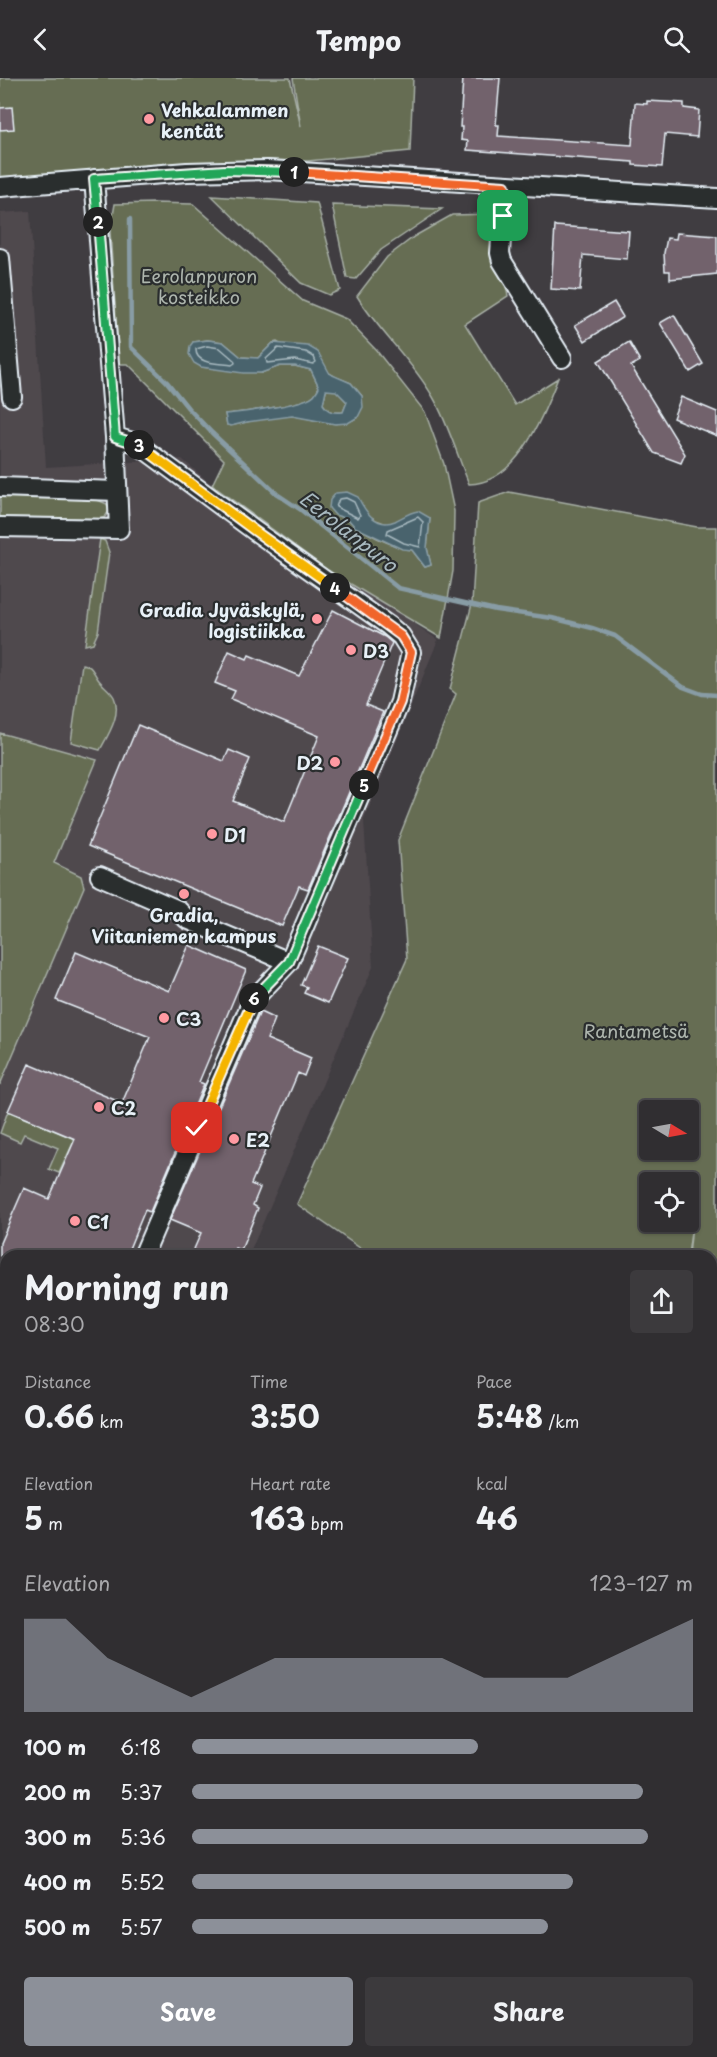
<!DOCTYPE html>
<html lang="en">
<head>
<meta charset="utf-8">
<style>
  :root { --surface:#302e31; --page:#3c3a3d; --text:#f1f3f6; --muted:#a8a8ab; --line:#4b4a4d; --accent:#8c9099 }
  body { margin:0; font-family:"Playpen Sans",sans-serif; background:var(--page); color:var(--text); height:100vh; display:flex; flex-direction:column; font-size:22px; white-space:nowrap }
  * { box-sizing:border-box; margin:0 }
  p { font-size:20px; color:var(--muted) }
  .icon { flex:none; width:33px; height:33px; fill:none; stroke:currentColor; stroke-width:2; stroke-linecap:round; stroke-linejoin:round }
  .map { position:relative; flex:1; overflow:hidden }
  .sheet { position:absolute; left:0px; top:1172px; width:717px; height:808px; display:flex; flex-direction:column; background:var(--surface); border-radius:18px 18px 0 0; box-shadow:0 2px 4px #0004,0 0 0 2px var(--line) }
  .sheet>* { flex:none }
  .needle { width:39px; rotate:100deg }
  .buttons { position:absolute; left:639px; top:1022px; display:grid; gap:12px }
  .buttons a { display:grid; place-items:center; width:60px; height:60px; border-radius:6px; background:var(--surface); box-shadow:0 2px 4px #0004,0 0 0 2px var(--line); font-size:30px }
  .pin { position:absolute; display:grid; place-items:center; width:51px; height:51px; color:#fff; margin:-26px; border-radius:12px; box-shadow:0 3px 9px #0006 }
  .km { position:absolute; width:30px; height:30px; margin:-15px; border-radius:50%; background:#222; color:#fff; font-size:16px; line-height:30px; text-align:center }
  .round { display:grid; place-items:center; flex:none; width:63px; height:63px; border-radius:6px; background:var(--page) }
  .summary { display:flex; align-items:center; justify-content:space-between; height:102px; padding:0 24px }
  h1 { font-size:33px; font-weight:700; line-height:45px }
  .figures { display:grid; grid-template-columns:repeat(3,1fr); gap:9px; height:102px; padding:6px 24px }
  .figures div { display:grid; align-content:center }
  .figures b { font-size:30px; font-weight:700 }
  .figures small { font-size:16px; font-weight:400 }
  .figures p { font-size:16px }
  .chart { height:168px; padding:12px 24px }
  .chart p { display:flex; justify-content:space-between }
  .chart svg { width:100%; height:108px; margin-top:6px; fill:var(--accent); opacity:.7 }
  .primary-button { display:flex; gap:12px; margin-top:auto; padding:12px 24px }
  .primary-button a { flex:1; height:69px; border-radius:6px; background:var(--accent); color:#fff; font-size:24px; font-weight:700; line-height:69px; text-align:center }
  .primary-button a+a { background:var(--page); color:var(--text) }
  ul { padding:0 24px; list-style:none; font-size:20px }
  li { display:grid; grid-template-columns:96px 72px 1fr; align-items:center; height:45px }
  li i { height:15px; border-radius:8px; background:var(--accent) }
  header { display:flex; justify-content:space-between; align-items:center; height:78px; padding:0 24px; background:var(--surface); font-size:27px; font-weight:700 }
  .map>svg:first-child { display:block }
  .built { fill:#4f484e }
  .green { fill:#666d53; stroke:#a7afa6; stroke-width:1.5; fill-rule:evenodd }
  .water { fill:#48646d; stroke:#889ca5; stroke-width:1.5; fill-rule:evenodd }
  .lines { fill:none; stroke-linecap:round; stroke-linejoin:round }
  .shore { stroke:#a8b9c0; stroke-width:1.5 }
  .stream { stroke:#889ca5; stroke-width:4.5 }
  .building { fill:#72626c; stroke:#e8f1f8; stroke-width:1.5 }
  .minor-casing { stroke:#e8f1f8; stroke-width:22 }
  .minor { stroke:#2a2d2e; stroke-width:18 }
  .split-1-casing { stroke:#fff; stroke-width:12 }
  .split-2-casing { stroke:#fff; stroke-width:12 }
  .split-3-casing { stroke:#fff; stroke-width:12 }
  .split-4-casing { stroke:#fff; stroke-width:12 }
  .split-5-casing { stroke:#fff; stroke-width:12 }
  .split-6-casing { stroke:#fff; stroke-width:12 }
  .split-7-casing { stroke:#fff; stroke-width:12 }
  .split-1 { stroke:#f0652b; stroke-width:8 }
  .split-2 { stroke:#22a559; stroke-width:8 }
  .split-3 { stroke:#22a559; stroke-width:8 }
  .split-4 { stroke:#f5b400; stroke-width:8 }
  .split-5 { stroke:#f0652b; stroke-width:8 }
  .split-6 { stroke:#22a559; stroke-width:8 }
  .split-7 { stroke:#f5b400; stroke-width:8 }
  .poi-dot { fill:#ff9aa2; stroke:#2a2d2e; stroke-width:2 }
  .labels { text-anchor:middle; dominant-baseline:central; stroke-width:4.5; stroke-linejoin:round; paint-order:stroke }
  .poi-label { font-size:18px; font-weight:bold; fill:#e8f1f8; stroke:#2a2d2e; text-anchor:start }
  .park-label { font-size:18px; fill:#aeb6ae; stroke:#2a2d2e }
  .water-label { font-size:20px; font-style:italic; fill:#a8b9c0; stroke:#2a2d2e }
</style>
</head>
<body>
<header><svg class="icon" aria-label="back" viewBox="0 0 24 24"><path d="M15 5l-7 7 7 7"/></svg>Tempo<svg class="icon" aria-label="search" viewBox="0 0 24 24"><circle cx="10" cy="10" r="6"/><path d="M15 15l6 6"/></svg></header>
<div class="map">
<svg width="717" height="1979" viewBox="0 0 717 1979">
  <rect width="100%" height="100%" fill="#403d41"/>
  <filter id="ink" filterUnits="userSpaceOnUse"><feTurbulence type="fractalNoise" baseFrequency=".0167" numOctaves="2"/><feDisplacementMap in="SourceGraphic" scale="12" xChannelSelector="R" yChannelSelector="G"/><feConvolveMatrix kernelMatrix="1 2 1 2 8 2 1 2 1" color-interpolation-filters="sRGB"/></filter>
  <g filter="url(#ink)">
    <path class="built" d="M30,133L46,389L182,381L212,407L438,562L364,742L373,889L249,1177L6,1178V1262L0,1259V135Z"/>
    <path class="green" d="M0,0H290L301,49L293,0H413L410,73L308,83L259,82L177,85L0,100Z
      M212,118L317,125L340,212L329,217L301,205Z
      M155,125L193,126L303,223L346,241L376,272L425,334L444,386L454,433L453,493L441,560L329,493L212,407L224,382L128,286H119L110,154L115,126ZM207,262L223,264L241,279L258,280L273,265L277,264L336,299L351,305L362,318L358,339C336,353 316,340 293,338C279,337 260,341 246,344C239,346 234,348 227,347L225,336C242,334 303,328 314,317C316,315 317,312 319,309L311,292L295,288H280L261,295L201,289L193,264ZM365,435L376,442L387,446L430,440L427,470L431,487L425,489L412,472C394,469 360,454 348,441Z
      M332,127L442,131L381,172L356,201L347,200Z
      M494,136L493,184L505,204L508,218L465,246L515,327L558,300C542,339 518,405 469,406C458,379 447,343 433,319C412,282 379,254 357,218L387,179L415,158L452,137Z
      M326,312H336L347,324L343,334C333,335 329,334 323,326Z
      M509,414L697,449H717V1290H711V1178L689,1177L693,1139L688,1177H370L297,1126L407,881L398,762L456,616L450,611L472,526L478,425ZM650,1032H688V1071H650ZM650,1104H688V1143H650Z
      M0,417L95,421L107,426L109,433L105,439L100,441L0,439Z
      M100,461L105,463L109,474L98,554L93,565L85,567Z
      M82,586C92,587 93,594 98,601C102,607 110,612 114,619C122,636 108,657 100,672L71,664Z
      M0,655L97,682L54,785L81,798L84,809L0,1007Z
      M8,1033L75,1061L59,1095L49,1091L58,1070L24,1056L20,1064L0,1055Z
      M236,1974H522L516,1979H240Z
      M542,1974H609L613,1979H536Z"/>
    <path class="water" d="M208,262L223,264L241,279L258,280L273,265L308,268L318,274L330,296L351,305L362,318L363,329L358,339L348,345L335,346L292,338L247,344L231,348L227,347L225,336C242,334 303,328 314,317C314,317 319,310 319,309L311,292L295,288H280L261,295H243L201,289L194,285L189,276L190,268L193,264ZM326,312L336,313L347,324L343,334C333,335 328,334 323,326Z
      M347,414L358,419C365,433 376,451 395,443C403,439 410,434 418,433L430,440L427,470L431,487L425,489L412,472L402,471L355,449L348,441L335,437L329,430L330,422L336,415Z"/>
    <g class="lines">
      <path class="shore" d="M207,268L220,270L234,282L235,285L232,287C220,285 195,287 196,271Z
        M278,270L306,274L314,279L316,284L313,286L295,282L267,285L266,281Z
        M346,420L354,424L360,437L358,440L336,429L339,421Z
        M418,439L423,444L420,469L404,465L387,456L388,452Z"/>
      <path class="stream" d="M130,141L131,269L167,304L188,330L212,355L277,416L301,432L398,510L496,532L552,540L592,550L615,558L683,609L702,616L717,617"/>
    </g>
    <path class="building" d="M463,0H500L496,47H499L498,58L632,67L635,25L647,26V23L684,25V30L699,32L697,59L665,56L662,89L633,87V84L467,72L468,63L461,62L462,49H460Z
      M12,29L14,51L0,52V30Z
      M555,148L629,153L627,181L583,177L580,213L551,211Z
      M677,155L717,158V196L670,201V193H665L664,175L667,160L676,161Z
      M614,224L623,239L585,263L575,247Z
      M674,237L703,286L690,294L660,245Z
      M629,264L640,283L631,288L685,376L681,385L654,375L598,283Z
      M681,319L717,334V358L673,340Z
      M333,532L385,559L392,565L366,627L383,634L308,811L299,808L282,848L88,768L138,647L224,683L229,672L250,681L233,723L284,744L319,658L231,621L235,613L215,605L229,573L247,581L249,577L299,598Z
      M189,867L246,892L199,1004L204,1006L150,1134L145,1132L126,1178H0V1165L24,1110L49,1121L75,1061L8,1033L29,986L122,1025L150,959L56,922L76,874L169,913Z
      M318,868L348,880L328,925L304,915L307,909L301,907Z
      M260,934L275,941L267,961L311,980L304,998L298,995L251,1106L260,1110L253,1127L258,1130L241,1172L235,1170L232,1178H191L201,1155L170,1142Z"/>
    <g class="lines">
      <g class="minor-casing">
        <path id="minor" d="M94,101L115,359
          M505,108L500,175L502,183L562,280
          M0,109L187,94L268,92L717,120
          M0,180L12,319
          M0,409L117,413
          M0,449L119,451L115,359L136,365L255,453L389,548L401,558L411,574L400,624L289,884L252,923L143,1178
          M100,798L178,832L187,841L289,884
          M0,1251L6,1254
          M0,1304L6,1309
          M711,1438L717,1439
          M0,1615L6,1610
          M0,1693L6,1701
          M711,1876L717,1884
          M213,1974L217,1979"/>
      </g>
      <use href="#minor" class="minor"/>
    </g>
  </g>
  <g class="lines" filter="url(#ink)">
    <g class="split-1-casing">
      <path id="split-1" d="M294,94L505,108L503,138"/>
    </g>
    <g class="split-2-casing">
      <path id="split-2" d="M98,144L94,101L225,92L294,94"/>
    </g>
    <g class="split-3-casing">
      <path id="split-3" d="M98,144L115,359L139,367"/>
    </g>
    <g class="split-4-casing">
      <path id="split-4" d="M139,367L255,453L335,510"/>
    </g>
    <g class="split-5-casing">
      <path id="split-5" d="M335,510L401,558L411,574L400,624L364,707"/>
    </g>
    <g class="split-6-casing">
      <path id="split-6" d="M254,920L289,884L364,707"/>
    </g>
    <g class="split-7-casing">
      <path id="split-7" d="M197,1050L254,920"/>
    </g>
    <use href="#split-1" class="split-1"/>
    <use href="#split-2" class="split-2"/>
    <use href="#split-3" class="split-3"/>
    <use href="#split-4" class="split-4"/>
    <use href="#split-5" class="split-5"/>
    <use href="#split-6" class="split-6"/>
    <use href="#split-7" class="split-7"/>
  </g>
  <g class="poi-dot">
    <circle cx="149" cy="41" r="6"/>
    <circle cx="317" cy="541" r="6"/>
    <circle cx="351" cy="572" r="6"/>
    <circle cx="335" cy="684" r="6"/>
    <circle cx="212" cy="756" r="6"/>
    <circle cx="184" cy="816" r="6"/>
    <circle cx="164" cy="940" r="6"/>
    <circle cx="99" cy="1029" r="6"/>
    <circle cx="234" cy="1061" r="6"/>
    <circle cx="75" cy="1143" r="6"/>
  </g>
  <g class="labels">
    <g class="poi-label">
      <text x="161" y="31">Vehkalammen<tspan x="161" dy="21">kentät</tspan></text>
      <text x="305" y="531" text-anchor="end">Gradia Jyväskylä,<tspan x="305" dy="21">logistiikka</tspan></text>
      <text x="363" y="572">D3</text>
      <text x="323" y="684" text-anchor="end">D2</text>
      <text x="224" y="756">D1</text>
      <text x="184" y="836" text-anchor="middle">Gradia,<tspan x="184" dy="21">Viitaniemen kampus</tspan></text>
      <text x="176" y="940">C3</text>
      <text x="111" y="1029">C2</text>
      <text x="246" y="1061">E2</text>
      <text x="87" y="1143">C1</text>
    </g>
    <g class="park-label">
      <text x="199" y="197">Eerolanpuron<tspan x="199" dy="21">kosteikko</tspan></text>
      <text x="636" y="952">Rantametsä</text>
    </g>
    <g class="water-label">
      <text transform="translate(349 453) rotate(38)">Eerolanpuro</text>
    </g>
  </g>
</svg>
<div class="buttons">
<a><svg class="needle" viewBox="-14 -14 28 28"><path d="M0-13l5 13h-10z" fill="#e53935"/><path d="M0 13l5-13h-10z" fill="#a8a8ab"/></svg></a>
<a><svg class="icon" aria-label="locate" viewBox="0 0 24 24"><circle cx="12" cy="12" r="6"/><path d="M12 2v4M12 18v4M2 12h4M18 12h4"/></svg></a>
</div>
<div class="pin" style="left:503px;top:138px;background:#1e9e55"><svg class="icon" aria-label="arrive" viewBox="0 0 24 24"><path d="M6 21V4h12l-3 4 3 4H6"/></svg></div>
<div class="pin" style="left:197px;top:1050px;background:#d93025"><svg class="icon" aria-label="check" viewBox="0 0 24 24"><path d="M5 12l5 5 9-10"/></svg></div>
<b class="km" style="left:294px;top:94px">1</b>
<b class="km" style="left:98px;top:144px">2</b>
<b class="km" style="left:139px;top:367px">3</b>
<b class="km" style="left:335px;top:510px">4</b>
<b class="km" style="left:364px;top:707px">5</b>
<b class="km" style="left:254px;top:920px">6</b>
<section class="sheet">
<div class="summary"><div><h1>Morning run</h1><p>08:30</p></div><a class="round"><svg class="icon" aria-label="share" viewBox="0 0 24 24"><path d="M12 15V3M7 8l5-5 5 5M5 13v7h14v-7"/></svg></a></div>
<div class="figures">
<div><p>Distance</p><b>0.66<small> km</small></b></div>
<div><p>Time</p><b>3:50</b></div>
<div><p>Pace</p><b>5:48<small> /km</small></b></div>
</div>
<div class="figures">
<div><p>Elevation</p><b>5<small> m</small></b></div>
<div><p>Heart rate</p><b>163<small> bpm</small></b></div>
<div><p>kcal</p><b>46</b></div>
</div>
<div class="chart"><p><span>Elevation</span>123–127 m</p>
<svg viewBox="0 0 160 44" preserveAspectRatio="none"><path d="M0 44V6L10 6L20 22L30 30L40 38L50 30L60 22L70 22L80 22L90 22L100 22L110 30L120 30L130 30L140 22L150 14L160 6V44z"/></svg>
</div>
<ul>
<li><b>100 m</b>6:18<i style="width:57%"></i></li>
<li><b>200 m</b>5:37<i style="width:90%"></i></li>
<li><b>300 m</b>5:36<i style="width:91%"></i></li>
<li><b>400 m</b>5:52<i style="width:76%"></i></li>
<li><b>500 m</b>5:57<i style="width:71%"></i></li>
</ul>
<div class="primary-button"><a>Save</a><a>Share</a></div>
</section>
</div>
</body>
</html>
